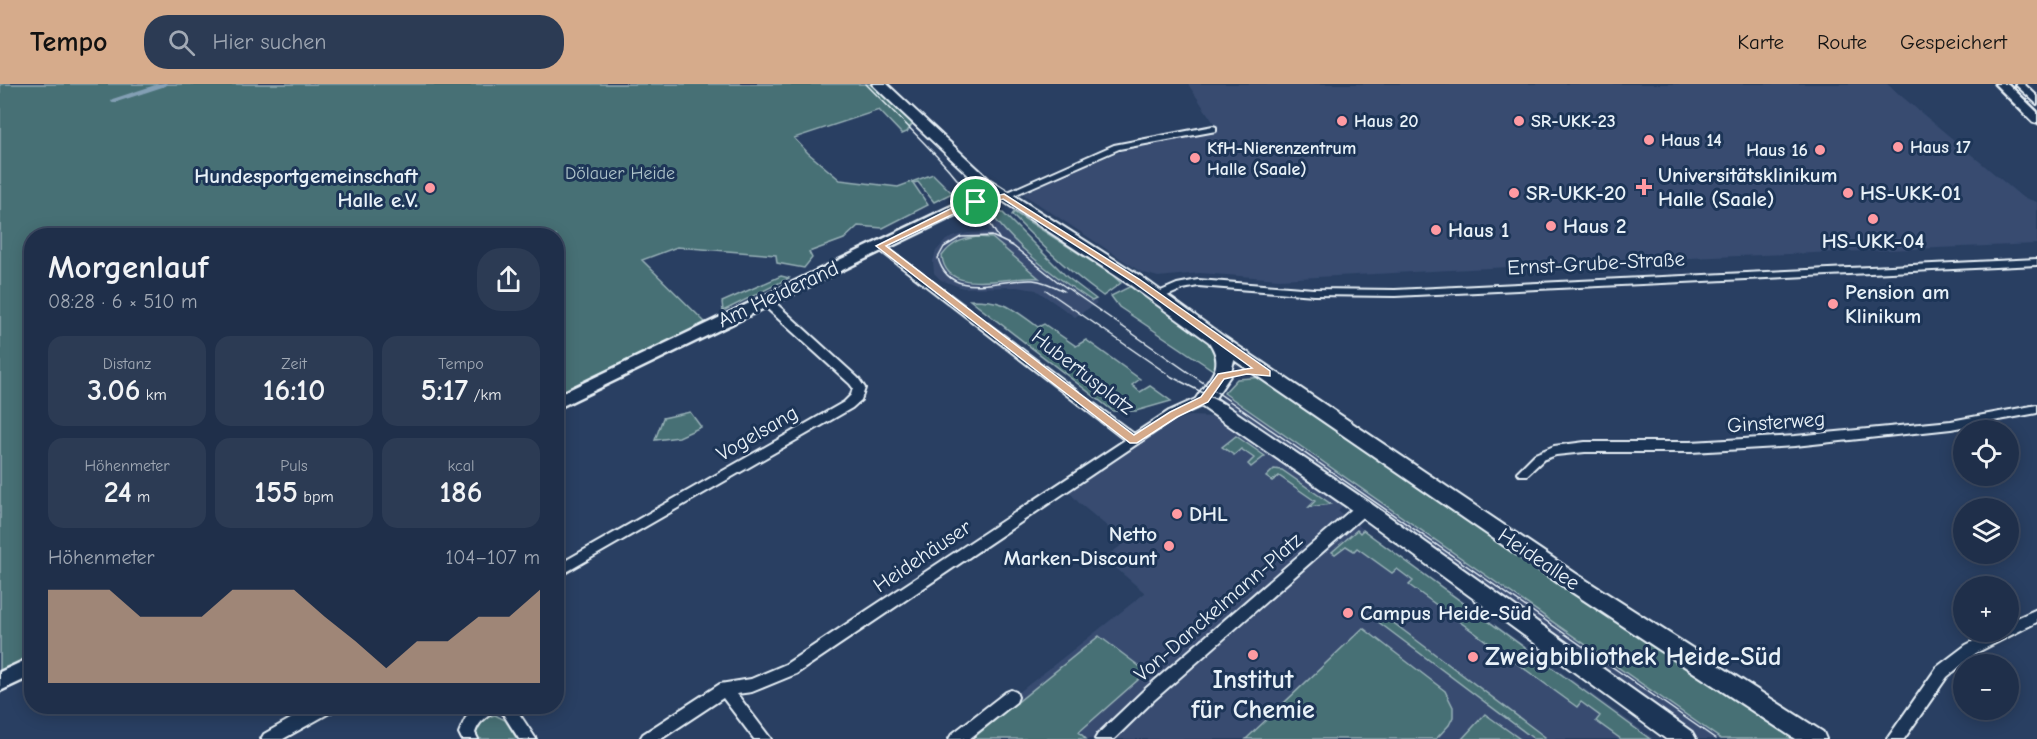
<!DOCTYPE html>
<html lang="de">
<head>
<meta charset="utf-8">
<style>
  :root { --surface:#1f2f4a; --page:#2c3b54; --text:#f1f3f6; --muted:#a1a9b5; --line:#3c4a62; --accent:#d6ab8b }
  body { margin:0; font-family:"Comic Neue",sans-serif; background:var(--page); color:var(--text); height:100vh; display:flex; flex-direction:column; font-size:22px; white-space:nowrap }
  * { box-sizing:border-box; margin:0 }
  p { font-size:20px; color:var(--muted) }
  .icon { flex:none; width:33px; height:33px; fill:none; stroke:currentColor; stroke-width:2; stroke-linecap:round; stroke-linejoin:round }
  .map { position:relative; flex:1; overflow:hidden }
  .panel { position:absolute; left:24px; top:144px; width:540px; height:486px; display:flex; flex-direction:column; background:var(--surface); border-radius:24px; box-shadow:0 3px 15px #0003,0 0 0 2px var(--line) }
  .panel>* { flex:none }
  .tools { position:absolute; left:1953px; top:336px; display:grid; gap:12px }
  .tools a { display:grid; place-items:center; width:66px; height:66px; border-radius:50%; background:var(--surface); box-shadow:0 3px 15px #0003,0 0 0 2px var(--line); font-size:30px }
  .pin { position:absolute; display:grid; place-items:center; width:51px; height:51px; color:#fff; margin:-26px; border:3px solid #fff; border-radius:50%; box-shadow:0 2px 6px #0007 }
  .round { display:grid; place-items:center; flex:none; width:63px; height:63px; border-radius:24px; background:var(--page) }
  .summary { display:flex; align-items:center; justify-content:space-between; height:102px; padding:0 24px }
  h1 { font-size:33px; font-weight:600; line-height:45px }
  .stats { display:grid; grid-template-columns:repeat(3,1fr); gap:9px; height:102px; padding:6px 24px }
  .stats div { display:grid; align-content:center; border-radius:15px; background:var(--page); text-align:center }
  .stats b { font-size:30px; font-weight:600 }
  .stats small { font-size:16px; font-weight:400 }
  .stats p { font-size:16px }
  .chart { height:168px; padding:12px 24px }
  .chart p { display:flex; justify-content:space-between }
  .chart svg { width:100%; height:108px; margin-top:6px; fill:var(--accent); opacity:.7 }
  header { display:flex; align-items:center; gap:36px; box-sizing:border-box; height:84px; padding:0 30px; background:var(--accent); color:#111 }
  header strong { font-size:28px }
  nav { display:flex; gap:33px; margin-inline-start:auto; font-size:21px }
  .search { width:420px; height:54px; background:var(--page); display:flex; align-items:center; gap:15px; box-sizing:border-box; padding:0 21px; border-radius:24px; color:var(--muted); font-size:22px }
  .map>svg:first-child { display:block }
  .built { fill:#374b70; fill-rule:evenodd }
  .green { fill:#466f74; stroke:#97b0b6; stroke-width:1.5 }
  .lines { fill:none; stroke-linecap:round; stroke-linejoin:round }
  .stream { stroke:#839fb4; stroke-width:4 }
  .minor-casing { stroke:#e8f1f8; stroke-width:4 }
  .tertiary-casing { stroke:#e8f1f8; stroke-width:5 }
  .secondary-casing { stroke:#e8f1f8; stroke-width:4 }
  .minor { fill:#1d3557; fill-rule:evenodd }
  .tertiary { fill:#1d3557; fill-rule:evenodd }
  .secondary { fill:#1d3557; fill-rule:evenodd }
  .tram { stroke:#e8f1f8; stroke-width:1.5 }
  .route { fill:#d6ab8b; stroke:#fff; stroke-width:1.5; fill-rule:evenodd }
  .poi-dot { fill:#ff9aa2; stroke:#1d3557; stroke-width:2 }
  .labels { text-anchor:middle; dominant-baseline:central; stroke-width:6; stroke-linejoin:round; paint-order:stroke }
  .far-poi-label { font-size:18px; font-weight:bold; fill:#e8f1f8; stroke:#1d3557; text-anchor:start }
  .far-park-label { font-size:18px; fill:#afc4ca; stroke:#1d3557 }
  .poi-label { font-size:21px; font-weight:bold; fill:#e8f1f8; stroke:#1d3557; text-anchor:start }
  .street-label { font-size:21px; fill:#e8f1f8; stroke:#1d3557 }
  .near-poi-label { font-size:26px; font-weight:bold; fill:#e8f1f8; stroke:#1d3557; text-anchor:start }
</style>
</head>
<body>
<header>
<strong>Tempo</strong>
<div class="search"><svg class="icon" aria-label="search" viewBox="0 0 24 24"><circle cx="10" cy="10" r="6"/><path d="M15 15l6 6"/></svg>Hier suchen</div>
<nav><a>Karte</a><a>Route</a><a>Gespeichert</a></nav>
</header>
<div class="map">
<svg width="2037" height="655" viewBox="0 0 2037 655">
  <rect width="100%" height="100%" fill="#293f62"/>
  <filter id="ink" filterUnits="userSpaceOnUse"><feTurbulence type="fractalNoise" baseFrequency=".0167" numOctaves="2"/><feDisplacementMap in="SourceGraphic" scale="12" xChannelSelector="R" yChannelSelector="G"/><feConvolveMatrix kernelMatrix="1 2 1 2 8 2 1 2 1" color-interpolation-filters="sRGB"/></filter>
  <g filter="url(#ink)">
    <path class="built" d="M1188,0H1887L2022,113L2037,118V160L1666,175L1279,195L1200,189L1158,193L1141,188L1023,110L1070,87L1127,65L1156,57L1219,47Z
      M989,127L1002,145L1029,172L1097,219L1075,233L1036,206L1017,203L963,204L941,196L934,189L933,177L936,167L946,156L956,152L968,149L990,148L978,128ZM970,154H992L1037,194L982,198L964,197Z
      M1224,309L1533,523L1721,655H1700L1222,320L1221,312Z
      M1189,332L1215,333L1231,339L1347,416L1338,427L1654,655H960L1145,509L1104,474L1126,458L1079,419L1064,402L1134,356L1172,337Z"/>
    <path class="green" d="M0,0H871L908,34L912,40L907,48L902,50L879,26L794,54L808,69L840,96L898,103L933,90L952,109L934,118L918,98L913,99L928,121L883,144L858,142L844,155L809,168L812,174L804,184L777,179L776,171L677,163L642,176L709,242L557,318L556,152H32L31,581L0,596Z
      M989,127L1003,129L1067,193L1096,215L1092,217C1053,191 1017,165 989,127Z
      M1014,128L1111,190L1121,199L1103,212C1069,188 1041,161 1012,131Z
      M977,153L992,154L1039,194C1010,191 946,214 942,172C951,159 962,155 977,153Z
      M781,192L789,194L723,227L722,218Z
      M1131,202L1216,263L1219,268L1216,288L1119,223L1111,212Z
      M970,216C1006,216 1010,223 1038,243L1044,240L1076,262L1086,256L1140,295L1132,301L1140,308L1150,302L1171,317L1136,327H1113Z
      M1266,293L1802,655H1721L1224,309L1237,295Z
      M690,328L701,343L679,353L655,356L663,334Z
      M1236,352L1265,372L1251,383L1248,380L1254,374L1241,365L1234,371L1222,363Z
      M1274,385L1282,386L1331,420L1309,423L1315,417L1279,392L1272,397L1266,393Z
      M1357,446L1360,449L1363,446L1650,655H1621L1596,637L1600,632L1581,618L1577,623L1409,501L1413,497L1397,485L1392,489L1357,464L1354,467L1346,462L1335,470L1332,468Z
      M1379,528L1545,653L1543,655H1534L1373,534Z
      M1363,544L1445,607L1453,623V633L1449,641L1436,655H1246Z
      M1099,552L1147,588L1079,648L1086,655H972Z
      M1485,630L1520,655H1462Z
      M495,631L505,636L517,655H478L475,650C479,638 483,634 495,631Z"/>
    <g class="lines">
      <path class="stream" d="M113,17L165,0"/>
      <g class="minor-casing">
        <path id="minor" d="M2015,0H2024L2037,12V20Z
          M1213,42L1216,43V47L1119,65L1007,114L1004,115L999,112L1114,61Z
          M881,159L1134,350L1169,327L1200,313L1204,312L1210,316L1208,319L1177,333L796,590L752,608L737,610L771,655H754L723,614L661,655H640L643,650L720,600L751,595L786,580L1125,356L877,164L876,162Z
          M2037,175V181L1395,212L1314,211L1198,202L1183,205L1158,216L1153,212L1154,210L1177,200L1198,196L1314,205L1395,206Z
          M765,212L769,213L858,294L865,304L861,316L852,324L556,494V482L844,318L851,311L853,304L850,300L761,219L760,216L761,213Z
          M2037,321V329L1951,345L1795,362L1691,368H1585L1556,371L1543,376L1527,391H1519L1517,388L1535,370L1554,362L1585,358H1691L1795,352L1951,337Z
          M1363,419L1368,420L1369,424L1368,428L1154,616L1114,655H1095L1098,650L1144,606L1358,420Z
          M2037,525V538L1976,569L1947,593L1904,655H1887L1937,583L1966,561L1992,548H2008V538Z
          M1011,606L1016,608L1018,613L1016,618L969,655H949L952,650L1006,608Z
          M313,622H335L333,627L283,655H261L264,650Z
          M477,622H496C490,635 481,632 475,649L478,655H462L459,649C464,637 466,630 477,622Z
          M498,622H514L536,655H519Z"/>
      </g>
      <g class="tertiary-casing">
        <path id="tertiary" d="M1995,0H2008L2037,28V39L2033,38Z
          M1004,108L1009,109L1011,112L1009,115L968,125L556,325V312L958,119Z
          M32,573V592L0,607V588Z"/>
      </g>
      <g class="secondary-casing">
        <path id="secondary" d="M872,0H887L990,96L1142,193L1223,252L1575,489L1823,648L1826,655H1795L1561,501L1234,276L1230,292L1215,314L1370,419L1692,648L1696,655H1666L1356,429L1198,320L1195,316C1208,294 1227,284 1209,258L1130,201L980,102Z"/>
      </g>
      <use href="#minor" class="minor"/>
      <use href="#tertiary" class="tertiary"/>
      <use href="#secondary" class="secondary"/>
      <path class="tram" d="M866,0C914,49 966,96 1000,156
        M1046,206L1172,293L1223,319
        M1064,207C1054,202 1044,197 1033,196C1000,194 950,218 938,174L944,163L961,153L992,152L1013,162L1057,197L1716,655"/>
    </g>
  </g>
  <path class="route" d="M1004,110L1139,195L1270,287V292L1247,290L1224,295L1208,318L1177,333L1137,359H1130L876,162L960,120ZM1003,115L1133,198L1252,284L1218,290L1201,313L1170,328L1134,351L886,162L966,124Z"/>
  <g class="poi-dot">
    <circle cx="1342" cy="37" r="6"/>
    <circle cx="1519" cy="37" r="6"/>
    <circle cx="1649" cy="56" r="6"/>
    <circle cx="1898" cy="63" r="6"/>
    <circle cx="1820" cy="66" r="6"/>
    <circle cx="1195" cy="74" r="6"/>
    <path d="M1641 94h6v6h6v6h-6v6h-6v-6h-6v-6h6z"/>
    <circle cx="430" cy="104" r="6"/>
    <circle cx="1514" cy="109" r="6"/>
    <circle cx="1848" cy="109" r="6"/>
    <circle cx="1873" cy="135" r="6"/>
    <circle cx="1551" cy="142" r="6"/>
    <circle cx="1436" cy="146" r="6"/>
    <circle cx="1833" cy="220" r="6"/>
    <circle cx="1177" cy="430" r="6"/>
    <circle cx="1169" cy="462" r="6"/>
    <circle cx="1348" cy="529" r="6"/>
    <circle cx="1253" cy="571" r="6"/>
    <circle cx="1473" cy="573" r="6"/>
  </g>
  <g class="labels">
    <g class="far-poi-label">
      <text x="1354" y="37">Haus 20</text>
      <text x="1531" y="37">SR-UKK-23</text>
      <text x="1661" y="56">Haus 14</text>
      <text x="1910" y="63">Haus 17</text>
      <text x="1207" y="64">KfH-Nierenzentrum<tspan x="1207" dy="21">Halle (Saale)</tspan></text>
      <text x="1808" y="66" text-anchor="end">Haus 16</text>
    </g>
    <g class="far-park-label">
      <text x="620" y="89">Dölauer Heide</text>
    </g>
    <g class="poi-label">
      <text x="1658" y="91">Universitätsklinikum<tspan x="1658" dy="24">Halle (Saale)</tspan></text>
      <text x="418" y="92" text-anchor="end">Hundesportgemeinschaft<tspan x="418" dy="24">Halle e.V.</tspan></text>
      <text x="1526" y="109">SR-UKK-20</text>
      <text x="1860" y="109">HS-UKK-01</text>
      <text x="1563" y="142">Haus 2</text>
      <text x="1448" y="146">Haus 1</text>
      <text x="1873" y="157" text-anchor="middle">HS-UKK-04</text>
      <text x="1845" y="208">Pension am<tspan x="1845" dy="24">Klinikum</tspan></text>
      <text x="1189" y="430">DHL</text>
      <text x="1157" y="450" text-anchor="end">Netto<tspan x="1157" dy="24">Marken-Discount</tspan></text>
      <text x="1360" y="529">Campus Heide-Süd</text>
    </g>
    <g class="street-label">
      <text transform="translate(1596 179) rotate(-3)">Ernst-Grube-Straße</text>
      <text transform="translate(778 210) rotate(-25)">Am Heiderand</text>
      <text transform="translate(1083 288) rotate(38)">Hubertusplatz</text>
      <text transform="translate(1776 338) rotate(-4)">Ginsterweg</text>
      <text transform="translate(757 349) rotate(-30)">Vogelsang</text>
      <text transform="translate(922 472) rotate(-34)">Heidehäuser</text>
      <text transform="translate(1539 475) rotate(34)">Heideallee</text>
      <text transform="translate(1218 523) rotate(-41)">Von-Danckelmann-Platz</text>
    </g>
    <g class="near-poi-label">
      <text x="1485" y="573">Zweigbibliothek Heide-Süd</text>
      <text x="1253" y="596" text-anchor="middle">Institut<tspan x="1253" dy="30">für Chemie</tspan></text>
    </g>
  </g>
</svg>
<div class="tools">
<a><svg class="icon" aria-label="locate" viewBox="0 0 24 24"><circle cx="12" cy="12" r="6"/><path d="M12 2v4M12 18v4M2 12h4M18 12h4"/></svg></a>
<a><svg class="icon" aria-label="layers" viewBox="0 0 24 24"><path d="M12 4l9 5-9 5-9-5zM3 14l9 5 9-5"/></svg></a>
<a>+</a>
<a>−</a>
</div>
<div class="pin" style="left:976px;top:118px;background:#1e9e55"><svg class="icon" aria-label="arrive" viewBox="0 0 24 24"><path d="M6 21V4h12l-3 4 3 4H6"/></svg></div>
<section class="panel">
<div class="summary"><div><h1>Morgenlauf</h1><p>08:28 · 6 × 510 m</p></div><a class="round"><svg class="icon" aria-label="share" viewBox="0 0 24 24"><path d="M12 15V3M7 8l5-5 5 5M5 13v7h14v-7"/></svg></a></div>
<div class="stats">
<div><p>Distanz</p><b>3.06<small> km</small></b></div>
<div><p>Zeit</p><b>16:10</b></div>
<div><p>Tempo</p><b>5:17<small> /km</small></b></div>
</div>
<div class="stats">
<div><p>Höhenmeter</p><b>24<small> m</small></b></div>
<div><p>Puls</p><b>155<small> bpm</small></b></div>
<div><p>kcal</p><b>186</b></div>
</div>
<div class="chart"><p><span>Höhenmeter</span>104–107 m</p>
<svg viewBox="0 0 160 44" preserveAspectRatio="none"><path d="M0 44V6L10 6L20 6L30 17L40 17L50 17L60 6L70 6L80 6L90 17L100 27L110 38L120 27L130 27L140 17L150 17L160 6V44z"/></svg>
</div>
</section>
</div>
</body>
</html>
